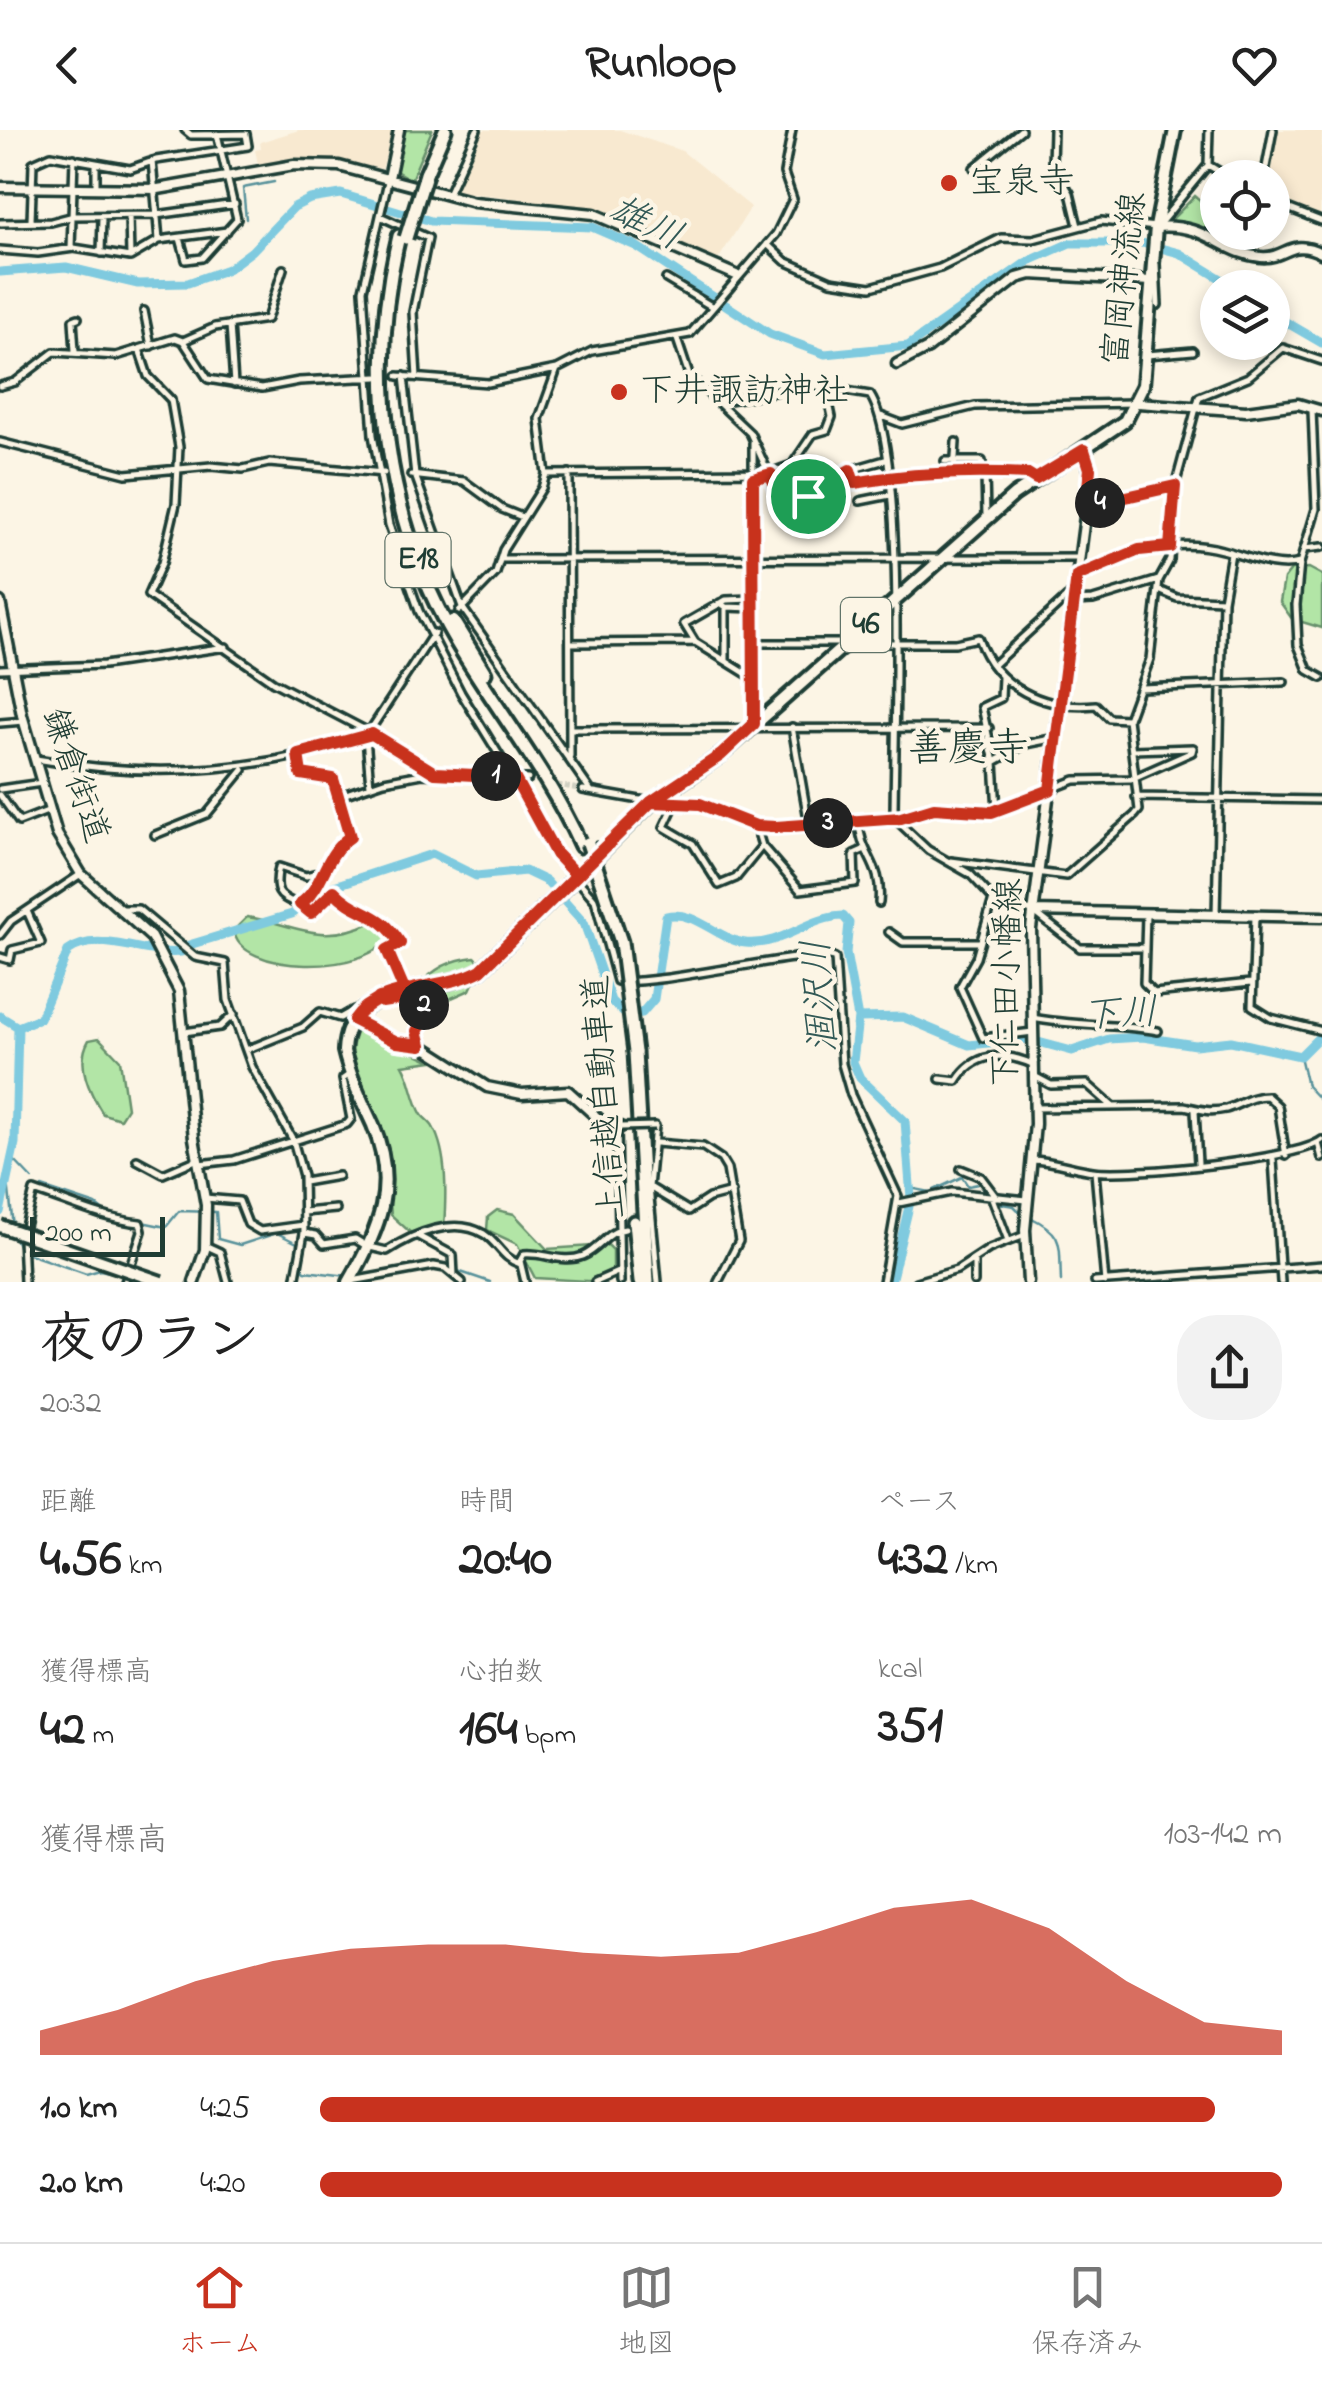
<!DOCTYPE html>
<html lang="ja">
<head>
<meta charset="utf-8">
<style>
  :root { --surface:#fff; --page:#f2f2f2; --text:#222; --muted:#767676; --line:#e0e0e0; --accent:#c8321e }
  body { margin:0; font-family:"Indie Flower","Klee One",sans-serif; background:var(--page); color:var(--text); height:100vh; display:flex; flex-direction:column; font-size:38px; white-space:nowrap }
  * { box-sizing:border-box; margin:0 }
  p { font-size:32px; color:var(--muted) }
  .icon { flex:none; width:55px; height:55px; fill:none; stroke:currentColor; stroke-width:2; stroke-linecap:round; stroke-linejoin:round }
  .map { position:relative; height:1152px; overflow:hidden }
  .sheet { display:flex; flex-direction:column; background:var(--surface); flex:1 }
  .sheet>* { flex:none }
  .controls { position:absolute; left:1200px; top:30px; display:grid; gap:20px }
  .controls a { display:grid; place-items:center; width:90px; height:90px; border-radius:50%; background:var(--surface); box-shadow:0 5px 15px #0003; font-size:50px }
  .scale { position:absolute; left:30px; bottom:25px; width:135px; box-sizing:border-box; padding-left:10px; border:5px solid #1f3d34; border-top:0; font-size:28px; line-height:35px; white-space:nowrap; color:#1f3d34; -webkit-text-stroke:8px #fcf5e5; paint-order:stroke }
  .pin { position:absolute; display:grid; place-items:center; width:85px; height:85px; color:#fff; margin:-42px; border:5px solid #fff; border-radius:50%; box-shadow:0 2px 10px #0007 }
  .km { position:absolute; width:50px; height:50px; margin:-25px; border-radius:50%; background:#222; color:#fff; font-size:28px; line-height:50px; text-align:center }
  .round { display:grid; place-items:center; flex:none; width:105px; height:105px; border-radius:40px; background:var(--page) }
  .overview { display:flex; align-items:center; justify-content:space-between; height:170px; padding:0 40px }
  h1 { font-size:55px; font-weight:800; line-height:75px }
  .figures { display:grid; grid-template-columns:repeat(3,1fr); gap:15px; height:170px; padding:10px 40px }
  .figures div { display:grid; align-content:center }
  .figures b { font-size:50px; font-weight:800 }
  .figures small { font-size:28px; font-weight:400 }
  .figures p { font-size:28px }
  .chart { height:280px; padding:20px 40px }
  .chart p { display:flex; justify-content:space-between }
  .chart svg { width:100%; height:180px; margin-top:10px; fill:var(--accent); opacity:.7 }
  ul { padding:0 40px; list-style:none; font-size:32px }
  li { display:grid; grid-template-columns:160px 120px 1fr; align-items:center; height:75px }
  li i { height:25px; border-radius:12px; background:var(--accent) }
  header { display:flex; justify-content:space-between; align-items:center; height:130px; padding:0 40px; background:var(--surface); font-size:45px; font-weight:800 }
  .menu { display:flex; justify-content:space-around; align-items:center; height:140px; border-top:2px solid var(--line); background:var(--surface); font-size:28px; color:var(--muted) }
  .menu a { display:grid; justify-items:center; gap:5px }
  .menu .active { color:var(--accent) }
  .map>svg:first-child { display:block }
  .built { fill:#f8e9d0 }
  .green { fill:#b2e5a6; stroke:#68916d; stroke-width:2.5 }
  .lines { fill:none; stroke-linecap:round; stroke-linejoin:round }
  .stream { stroke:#59929b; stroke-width:2.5 }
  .river { stroke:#7fcadf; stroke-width:9 }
  .street-tunnel { stroke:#d0d0c2; stroke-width:5; stroke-dasharray:5 2.5; stroke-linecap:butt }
  .street-casing { stroke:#1f3d34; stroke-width:12 }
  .secondary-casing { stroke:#1f3d34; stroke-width:15 }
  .primary-casing { stroke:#1f3d34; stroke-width:18 }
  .highway-casing { stroke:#1f3d34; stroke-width:19 }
  .street { stroke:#fcf5e5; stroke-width:5 }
  .secondary { stroke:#fcf5e5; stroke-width:8 }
  .primary { stroke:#fcf5e5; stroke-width:10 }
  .highway { stroke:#fcf5e5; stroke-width:11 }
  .street-bridge-casing { stroke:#1f3d34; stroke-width:12; stroke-linecap:butt }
  .primary-bridge-casing { stroke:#1f3d34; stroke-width:18; stroke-linecap:butt }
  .highway-bridge-casing { stroke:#1f3d34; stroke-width:19; stroke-linecap:butt }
  .street-bridge { stroke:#fcf5e5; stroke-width:5 }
  .primary-bridge { stroke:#fcf5e5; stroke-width:10 }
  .highway-bridge { stroke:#fcf5e5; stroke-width:11 }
  .route-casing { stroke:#fff; stroke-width:20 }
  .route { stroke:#c8321e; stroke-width:12 }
  .poi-dot { fill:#c8321e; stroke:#fcf5e5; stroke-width:4 }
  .labels { text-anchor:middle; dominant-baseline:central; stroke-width:9; stroke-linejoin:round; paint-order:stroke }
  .shield { fill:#fcf5e5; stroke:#617469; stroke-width:2.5 }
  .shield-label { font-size:32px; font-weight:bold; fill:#1f3d34 }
  .poi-label { font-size:35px; fill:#1f3d34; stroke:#fcf5e5; text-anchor:start }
  .street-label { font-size:35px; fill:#1f3d34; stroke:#fcf5e5 }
  .water-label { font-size:38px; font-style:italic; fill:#325956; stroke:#fcf5e5 }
  .quarter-label { font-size:40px; fill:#1f3d34; stroke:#fcf5e5 }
</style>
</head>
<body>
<header><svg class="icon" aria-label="back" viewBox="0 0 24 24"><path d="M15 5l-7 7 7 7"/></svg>Runloop<svg class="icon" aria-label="heart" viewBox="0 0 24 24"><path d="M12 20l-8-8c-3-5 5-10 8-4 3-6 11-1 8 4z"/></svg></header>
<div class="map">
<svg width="1322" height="1152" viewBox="0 0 1322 1152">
  <rect width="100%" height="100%" fill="#fcf5e5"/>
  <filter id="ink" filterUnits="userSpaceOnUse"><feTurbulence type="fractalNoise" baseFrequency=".01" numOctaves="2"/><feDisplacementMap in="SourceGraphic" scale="20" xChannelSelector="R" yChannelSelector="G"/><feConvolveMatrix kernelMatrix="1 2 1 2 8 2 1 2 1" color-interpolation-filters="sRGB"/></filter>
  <g filter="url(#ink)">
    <path class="built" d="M299,0H394L382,39L322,28L258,34L255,20L261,19L260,12Z
      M480,0H620L682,21L751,77L718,130L595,78L454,61Z
      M1275,0H1322L1320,88L1273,70L1272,48H1267Z"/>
    <path class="green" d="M403,0H432L411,50L396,41Z
      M1195,66L1217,84L1218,102L1249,103L1237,115L1197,96L1169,92Z
      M1309,438L1322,445V498L1292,489L1280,472L1284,449L1292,439Z
      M247,787C297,794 320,817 372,792L391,804C370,847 237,845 234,800Z
      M475,827L482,834L470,860L447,870L421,872L419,856C433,839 453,829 475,827Z
      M359,897L432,931L403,935C412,950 413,971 422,985C424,988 431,993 433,997C448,1024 446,1068 444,1097L436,1104H412L391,1085C389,1060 386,1032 380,1007C370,971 338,934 359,897Z
      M99,908L120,930L127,978L120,989L103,984C90,963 75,934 89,910Z
      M497,1080L514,1084L547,1119L608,1115L613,1120V1138L605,1152L535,1148L517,1114L487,1100L488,1087Z"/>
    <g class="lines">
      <path class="stream" d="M246,89L243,58L274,52
        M1300,926L1307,956L1322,972
        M13,1029L32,1049
        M8,1051L13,1097
        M42,1057L96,1075L106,1083
        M910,1058L930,1062L962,1047L968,1056L983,1053V1068
        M990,1072L1014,1076L1022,1084
        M118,1087L166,1097L179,1081L216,1082L218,1109L240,1115L277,1103L297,1113L296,1129
        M1030,1087C1065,1104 1059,1114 1061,1151
        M14,1104L19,1119
        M26,1123L86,1144L100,1140L114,1143
        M440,1135L490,1152
        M301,1136L305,1141L348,1146
        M356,1146L432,1134"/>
      <path class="river" d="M0,142L66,137L138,154L188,153L228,139L252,121L294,77L310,69L341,64L431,91L592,97L636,116L770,204L825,224L908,216L1027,132L1070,113H1142L1179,123L1236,158
        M1272,184L1322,213
        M0,886L18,897
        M858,888L903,887L969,915L1027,909L1072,921L1109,909L1143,907L1195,915L1231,911L1300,926L1322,904
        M18,897L40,888L68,821C97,799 145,826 181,822L189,815L292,784L331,757L432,724L476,746L525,741L546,751L584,793L611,871L626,885L642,883L654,869L666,786C695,779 717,810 746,813C783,816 808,787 843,786L849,793L846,823L858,888L853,932L860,948L905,991L911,1068L891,1152
        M0,1082L15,1013L18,897"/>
      <path class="street-tunnel" d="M434,503L459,481
        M528,649L583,660"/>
      <g class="street-casing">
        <path id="street" d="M1053,0L1052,34L1070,63L1078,96
          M152,31L159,110
          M96,33V57
          M1208,35L1230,48
          M974,38L1021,0
          M1264,48L1273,0
          M388,51L363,160L373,305L389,395L419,481L461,563L533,680L555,724L595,770L617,851C657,857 818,816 835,828L842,934L851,965L898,1066L883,1152
          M448,64L477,0
          M1272,72L1321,91
          M129,86L130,127
          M380,86L428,108L413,182L417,247
          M31,91L33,33L51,25L130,39L156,30L248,16L246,4L191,5L185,0
          M1162,91L1208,35L1209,0
          M0,93L51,92L74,86L156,85L235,74
          M180,108L186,130L202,128L237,89L217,4
          M767,114L785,131L831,151L871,157L940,138L1001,108L1033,109L1101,91L1156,97
          M71,118L74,28
          M0,120L38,123L74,118L130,127L159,110L227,101
          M101,123L102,87
          M1156,134L1158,175
          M666,149L711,176
          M144,181L151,216
          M230,195L234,254
          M677,209L689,245L750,303L775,357L821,365L825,354L850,340L885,330
          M183,211L208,249L262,258L299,251L377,247
          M139,219L148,246L171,270L179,317L176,374L162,433L148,465L273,552L369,602L435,643
          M75,221L73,190L78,188
          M1147,225L1193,221
          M398,246L488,253L557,239L592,221L690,204L776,104L793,69L784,43L792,0
          M404,246L415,345L462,477L591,661
          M0,256L15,252L54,222L116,226L175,208L183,211L215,197L267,189L283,139
          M719,272L810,255L870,265C907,321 894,606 894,688L928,720L970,744L998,774L1033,781L1080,818H1143
          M1312,280L1316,379L1300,433L1296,475L1298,515L1308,540L1322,548
          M881,286L902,294L975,276L1134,273
          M0,312L126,344L211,336L243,339L269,333L384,343
          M753,312L754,594
          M945,331H982L981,344
          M850,340L854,353L887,347
          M569,343L570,626
          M954,343L956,312
          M546,344L753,342
          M985,344L986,386
          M411,345L464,351L502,379L522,387
          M887,346L1017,344L1036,349
          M753,349L792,335L813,304L827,300L832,287L826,259
          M860,371L890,365
          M1086,376L1175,356
          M1304,419L1322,417
          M500,429L1079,428
          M1077,446C1122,425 1172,406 1222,420C1246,426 1276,440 1300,433
          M1159,460L1177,468L1223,470
          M752,469L726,470L684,494L695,512L753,548
          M1074,471L1093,470L1159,450
          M720,473L726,477V531
          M726,477L753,478
          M459,481L496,443L503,420L542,358L546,344L539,289L557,239
          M570,513L695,512
          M753,513H955L978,508C996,558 1044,580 1096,575L1109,588L1127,589
          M993,535L1067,467L1074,466
          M0,539L104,535L226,517
          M1141,558L1284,552
          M0,593L24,591
          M792,597L809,695
          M571,599L989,598
          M369,602L434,503
          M366,607L370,656
          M298,625L301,644L333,649L337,667
          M36,629C149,649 263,643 372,604
          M994,632L1026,614L1056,608
          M0,659L42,653
          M583,660L674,676L700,674L756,696L776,697L901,688L934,678L992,682L1075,650L1131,649L1192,622L1193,618L1132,620
          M0,665L19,692L50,680
          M1136,667L1322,670
          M674,676L664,697L693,714L719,755L736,748L762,716L756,696
          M997,680L994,632L982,577L1001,568L1002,547
          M859,691C860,727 883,732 879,773
          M155,705L207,684L243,640
          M762,716L800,760L855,753L854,724L863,720
          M951,731L1066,746L1135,685L1139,680L1128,589L1150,529L1159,450L1170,430L1175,356L1199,267L1248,247L1283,218L1322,231
          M321,742L306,746L279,737C271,773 287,765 311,783L334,761C357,786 379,779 400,813L387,820L405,862
          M993,769L976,828L960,857L983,908L1033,902
          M300,774C325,756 323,725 350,707L337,667L384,651L422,644L528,649
          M121,779H138L195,827L225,833L228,870L252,937L293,1010L303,1046L304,1103L295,1152
          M1146,784L1144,853L1154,863L1251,853
          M1216,785L1223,470L1231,423
          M1255,786L1252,876L1271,888L1322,901
          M889,802L903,812H980
          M0,805L11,791L81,744
          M0,827L10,830L12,820L41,813L27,781
          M386,871L408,869L429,877L431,882L417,901L421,915
          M1032,888C1075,896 1116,894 1158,901
          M184,902L220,897L234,884
          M246,920L303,897L320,882L340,888L354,880L358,883
          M1036,947L1051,955L1087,954L1112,976
          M940,949L957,951C974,923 1002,921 1032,934
          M1034,978L1184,976C1198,979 1209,983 1226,979C1242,974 1250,966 1267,966L1278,976L1286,1026
          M1195,981L1198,1033
          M655,996L649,1057L658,1152
          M617,997L620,1152
          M656,1013L703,1017L721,1029L727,1039L739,1111L718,1152
          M1318,1013L1322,1028
          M137,1030L163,1044L198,1029
          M1032,1030C1054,1031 1072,1038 1093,1041C1129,1046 1297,1030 1322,1010
          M1273,1030L1281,1152
          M199,1034L234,1030L347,994L351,989L343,949L350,944
          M961,1039L981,1047L996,1067
          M1095,1042L1105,1152
          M304,1052L338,1046
          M651,1058L689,1081L709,1068L732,1062
          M205,1068L239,1071L248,1094L260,1101L304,1095
          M992,1068L1008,1110
          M899,1073L952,1062L1027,1070
          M304,1082L336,1079
          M304,1103L316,1105L324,1114L355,1109L368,1117
          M418,1106L453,1125L454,1145
          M207,1116L220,1122L228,1152
          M370,1117L387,1121C413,1104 454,1086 484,1104C499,1114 502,1128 520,1134
          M352,1151L434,1136L445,1138L462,1152
          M24,1152L22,1108L34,1061C70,1073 103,1089 140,1093L142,1101L125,1152
          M525,1152L520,1131L524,1124C544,1122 562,1134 583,1126C600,1119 607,1101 625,1099
          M595,1152L620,1141
          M916,1152L957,1140L989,1119L1025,1105
          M974,1152V1131
          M1095,1152L1322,1135"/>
      </g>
      <g class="secondary-casing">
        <path id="secondary" d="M389,48L399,0
          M0,57L158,59L294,35L339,36L474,72L594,84L736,145
          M1156,97C1207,92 1222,124 1261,127C1287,129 1290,107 1321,123
          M897,234L928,218L1017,148L1031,144L1150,151
          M1138,273L1246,281L1298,274L1322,281
          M0,472L22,585L57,704L81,744L151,807L179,861L194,1008L206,1075L205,1120L194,1152
          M1033,781L1322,787
          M354,889L397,911L421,915L487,957L522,964L568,961L601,991L621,997
          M1028,1152L1025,1100L1035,994L1031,799L1090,348L1084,320"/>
      </g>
      <g class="primary-casing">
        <path id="primary" d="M349,1152C380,1099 398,1055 373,995C362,971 350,947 344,921C347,850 436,866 481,840L651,673L721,625L1014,365L1125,291L1143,255L1156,97L1175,0"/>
      </g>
      <g class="highway-casing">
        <path id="highway" d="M426,44L445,0
          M399,106C366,243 385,391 457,513C498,582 548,643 581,716
          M453,491L485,543
          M635,922L648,1152
          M634,1092L640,1152"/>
      </g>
      <use href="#street" class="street"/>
      <use href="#secondary" class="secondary"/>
      <use href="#primary" class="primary"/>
      <use href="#highway" class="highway"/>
      <g class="street-bridge-casing">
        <path id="street-bridge" d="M621,997L655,996"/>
      </g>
      <g class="primary-bridge-casing">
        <path id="primary-bridge" d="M0,1096L161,1152"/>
      </g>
      <g class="highway-bridge-casing">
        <path id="highway-bridge" d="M406,108L426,44
          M588,713L621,812L635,922"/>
      </g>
      <use href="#street-bridge" class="street-bridge"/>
      <use href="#primary-bridge" class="primary-bridge"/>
      <use href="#highway-bridge" class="highway-bridge"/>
    </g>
  </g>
  <g class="lines" filter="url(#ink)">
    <g class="route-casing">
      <path id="route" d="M808,366L775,357L771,344L753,349L754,594L721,625L651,672L576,745L556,724L514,647L435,643L372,604L298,624L301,644L333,649L350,707C323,725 325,756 300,774L311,783L334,761C357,786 379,779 400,813L387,820L405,862L379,868L382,872L408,868L430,882L417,901L421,915L397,912L354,890C380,851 442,862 481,840L651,672L700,674L756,696L776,697L901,688L934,678L992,682L1050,660L1077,446L1139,420L1170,417L1175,356L1086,376L1090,339L1084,320L1036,349L1028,344C969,341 910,343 854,353L850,340L825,354L822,365L808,366"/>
    </g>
    <use href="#route" class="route"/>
  </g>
  <g class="poi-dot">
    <circle cx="949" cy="53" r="10"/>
    <circle cx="619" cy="262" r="10"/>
  </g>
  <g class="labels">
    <g class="shield">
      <rect x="385.5" y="403" width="65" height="54" rx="8"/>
      <rect x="841" y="468" width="50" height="54" rx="8"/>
    </g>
    <g class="shield-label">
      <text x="418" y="430">E18</text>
      <text x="866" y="495">46</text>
    </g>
    <g class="poi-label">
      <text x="969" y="53">宝泉寺</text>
      <text x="639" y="262">下井諏訪神社</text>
    </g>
    <g class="street-label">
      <text transform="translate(1126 149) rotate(-84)">富岡神流線</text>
      <text transform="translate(74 646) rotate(71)">鎌倉街道</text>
      <text transform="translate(1009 853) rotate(-89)">下仁田小幡線</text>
      <text transform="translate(606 967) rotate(-94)">上信越自動車道</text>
    </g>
    <g class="water-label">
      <text transform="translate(645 95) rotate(26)">雄川</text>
      <text transform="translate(822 866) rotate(-94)">涸沢川</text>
      <text transform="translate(1120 886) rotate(-3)">下川</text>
    </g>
    <g class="quarter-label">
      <text x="968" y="620">善慶寺</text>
    </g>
  </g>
</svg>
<div class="controls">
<a><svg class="icon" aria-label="locate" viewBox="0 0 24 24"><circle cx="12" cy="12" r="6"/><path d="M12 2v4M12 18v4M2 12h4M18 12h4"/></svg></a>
<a><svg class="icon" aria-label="layers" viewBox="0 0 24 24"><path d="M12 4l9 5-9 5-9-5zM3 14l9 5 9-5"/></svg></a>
</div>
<div class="scale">200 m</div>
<div class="pin" style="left:808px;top:366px;background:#1e9e55"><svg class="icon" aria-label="arrive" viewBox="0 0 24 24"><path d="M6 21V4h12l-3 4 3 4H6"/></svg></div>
<b class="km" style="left:496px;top:646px">1</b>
<b class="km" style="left:424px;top:875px">2</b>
<b class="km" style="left:828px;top:693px">3</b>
<b class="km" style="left:1100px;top:373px">4</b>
</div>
<section class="sheet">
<div class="overview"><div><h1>夜のラン</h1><p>20:32</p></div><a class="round"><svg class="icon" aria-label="share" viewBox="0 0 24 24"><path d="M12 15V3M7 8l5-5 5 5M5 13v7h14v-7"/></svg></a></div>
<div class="figures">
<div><p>距離</p><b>4.56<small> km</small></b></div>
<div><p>時間</p><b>20:40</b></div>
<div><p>ペース</p><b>4:32<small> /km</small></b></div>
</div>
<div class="figures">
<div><p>獲得標高</p><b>42<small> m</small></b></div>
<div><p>心拍数</p><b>164<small> bpm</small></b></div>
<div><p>kcal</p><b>351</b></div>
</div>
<div class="chart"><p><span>獲得標高</span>103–142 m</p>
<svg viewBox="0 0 160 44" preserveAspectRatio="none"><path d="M0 44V38L10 33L20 26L30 21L40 18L50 17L60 17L70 19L80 20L90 19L100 14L110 8L120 6L130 13L140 26L150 36L160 38V44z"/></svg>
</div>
<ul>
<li><b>1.0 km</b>4:25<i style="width:93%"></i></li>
<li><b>2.0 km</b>4:20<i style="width:100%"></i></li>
</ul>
</section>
<nav class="menu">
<a class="active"><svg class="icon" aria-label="home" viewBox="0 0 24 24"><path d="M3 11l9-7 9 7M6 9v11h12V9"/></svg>ホーム</a>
<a><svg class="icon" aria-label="map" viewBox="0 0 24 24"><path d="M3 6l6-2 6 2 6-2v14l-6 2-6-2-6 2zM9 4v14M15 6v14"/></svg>地図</a>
<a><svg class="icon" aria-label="saved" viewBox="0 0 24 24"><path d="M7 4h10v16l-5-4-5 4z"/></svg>保存済み</a>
</nav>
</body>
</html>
